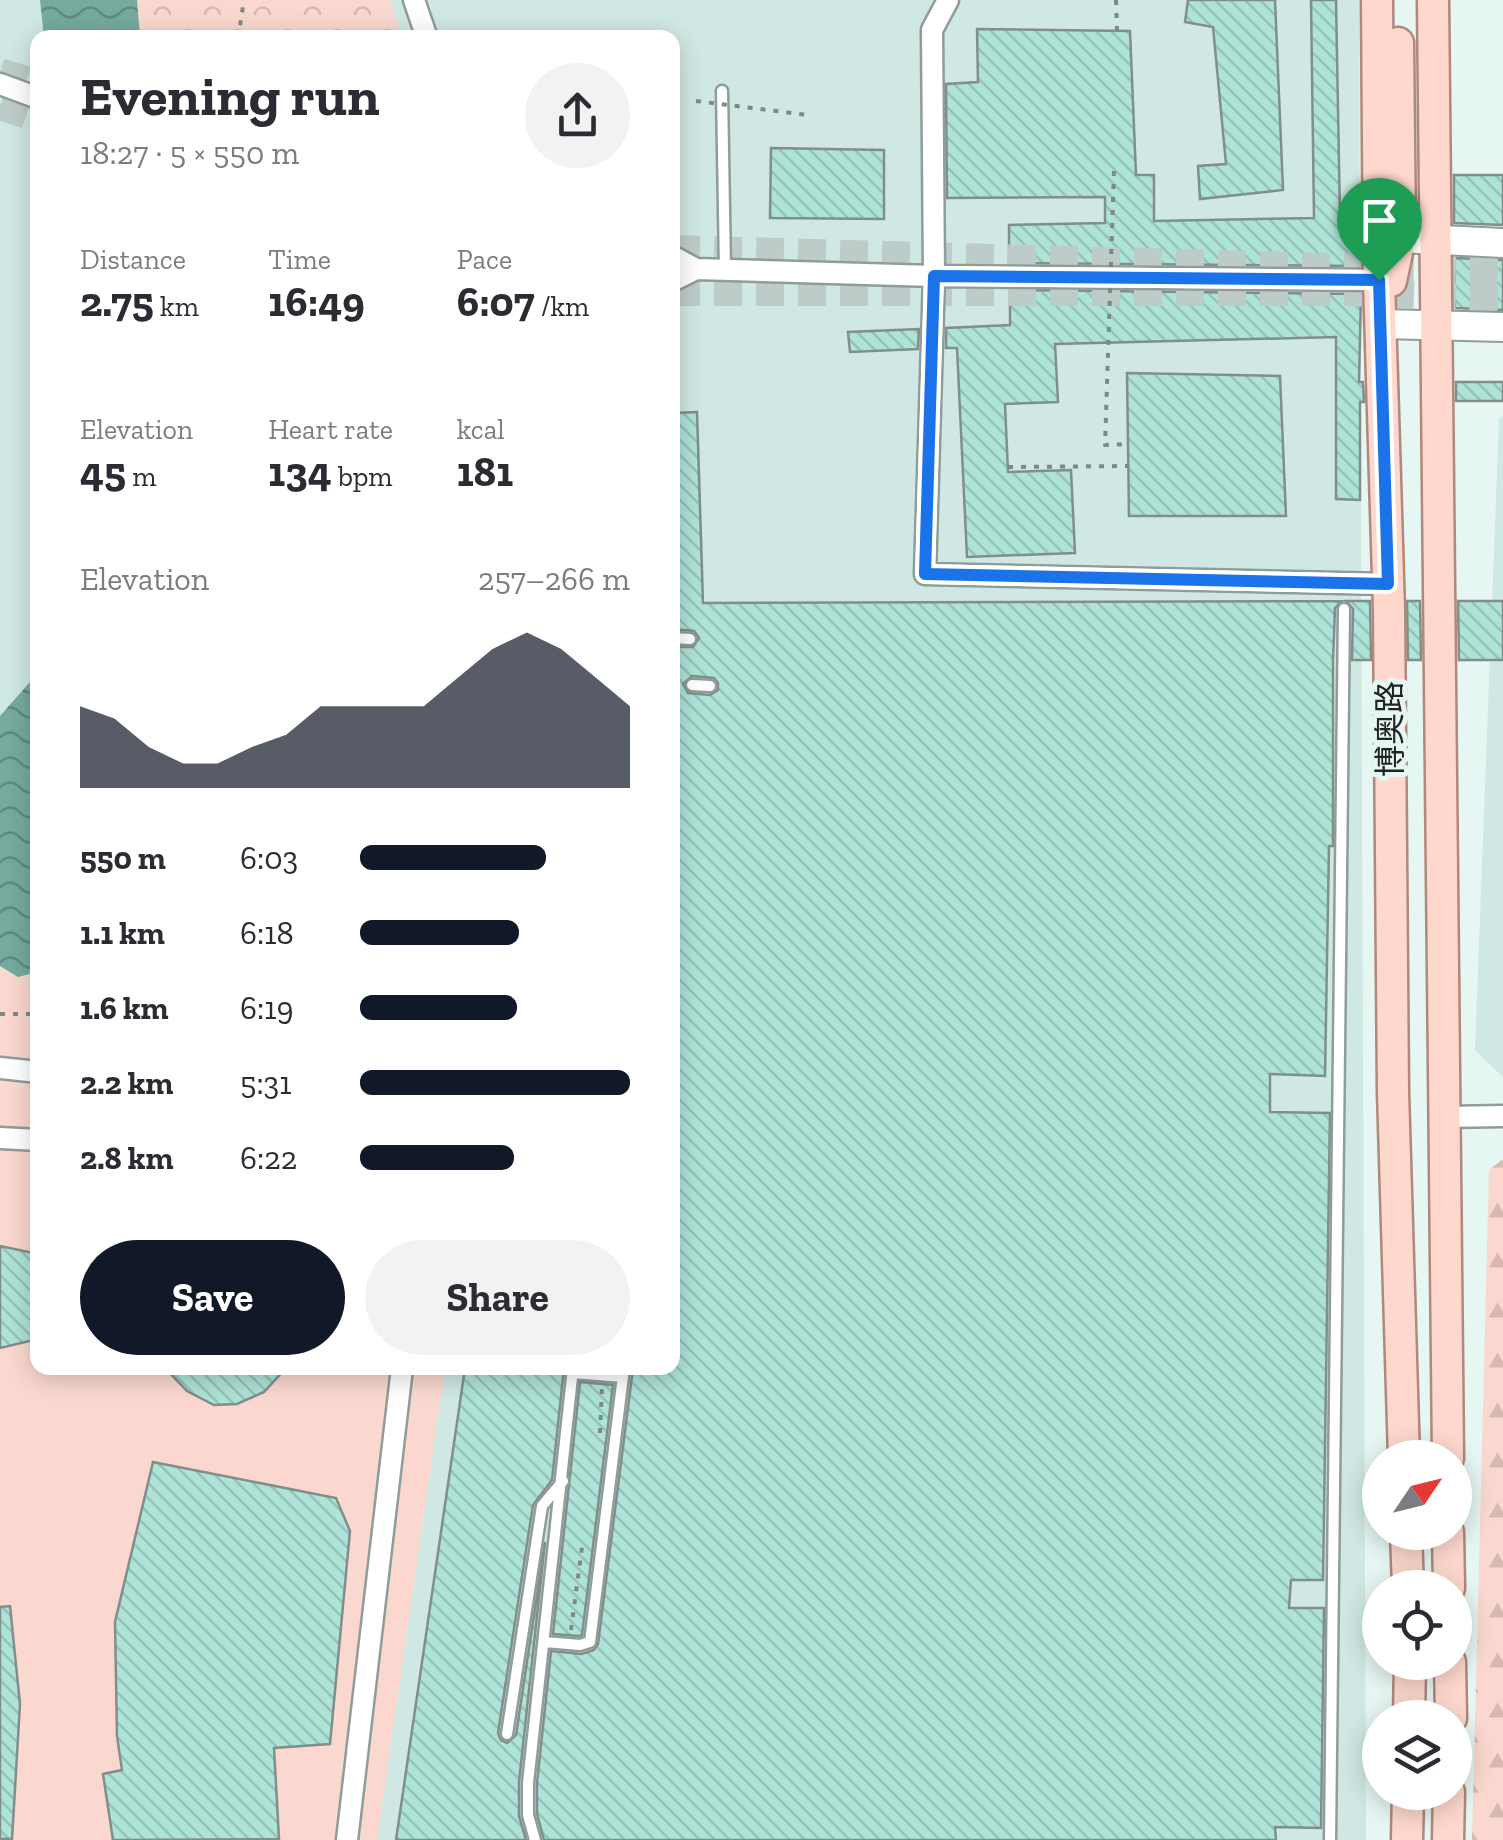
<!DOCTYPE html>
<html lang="en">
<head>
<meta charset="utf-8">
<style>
  :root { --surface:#fff; --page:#f2f2f3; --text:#2b2b33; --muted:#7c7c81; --accent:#111827 }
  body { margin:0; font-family:"Zilla Slab","Noto Sans SC",serif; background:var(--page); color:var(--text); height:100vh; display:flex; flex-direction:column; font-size:38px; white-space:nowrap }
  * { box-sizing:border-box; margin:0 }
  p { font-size:32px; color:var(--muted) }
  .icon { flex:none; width:55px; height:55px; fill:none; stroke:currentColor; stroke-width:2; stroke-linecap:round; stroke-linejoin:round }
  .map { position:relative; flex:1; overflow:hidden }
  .side { position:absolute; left:30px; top:30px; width:650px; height:1345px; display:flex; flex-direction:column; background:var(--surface); border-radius:20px; box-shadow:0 5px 25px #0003 }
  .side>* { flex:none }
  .needle { width:65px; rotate:55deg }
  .tools { position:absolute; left:1362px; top:1440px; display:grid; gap:20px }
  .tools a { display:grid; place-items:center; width:110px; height:110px; border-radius:50%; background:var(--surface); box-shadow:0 5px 25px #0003; font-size:50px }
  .pin { position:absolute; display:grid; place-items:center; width:85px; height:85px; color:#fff; margin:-102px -42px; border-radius:50% 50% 50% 0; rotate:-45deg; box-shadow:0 0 10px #0007 }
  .pin .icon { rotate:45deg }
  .round { display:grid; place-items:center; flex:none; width:105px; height:105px; border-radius:52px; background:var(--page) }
  .head { display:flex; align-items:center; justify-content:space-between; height:170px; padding:0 50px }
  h1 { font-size:55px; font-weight:700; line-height:75px }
  .stats { display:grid; grid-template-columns:repeat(3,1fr); gap:15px; height:170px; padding:10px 50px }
  .stats div { display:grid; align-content:center }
  .stats b { font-size:42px; font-weight:700 }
  .stats small { font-size:28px; font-weight:400 }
  .stats p { font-size:28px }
  .chart { height:280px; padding:20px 50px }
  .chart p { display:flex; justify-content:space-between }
  .chart svg { width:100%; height:180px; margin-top:10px; fill:var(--accent); opacity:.7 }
  .cta { display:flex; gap:20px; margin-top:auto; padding:20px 50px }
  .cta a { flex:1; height:115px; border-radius:60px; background:var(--accent); color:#fff; font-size:40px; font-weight:700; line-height:115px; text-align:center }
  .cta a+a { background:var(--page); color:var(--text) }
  ul { padding:0 50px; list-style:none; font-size:32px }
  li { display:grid; grid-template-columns:160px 120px 1fr; align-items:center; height:75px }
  li i { height:25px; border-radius:12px; background:var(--accent) }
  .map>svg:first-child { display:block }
  .built { fill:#d0e8e3; fill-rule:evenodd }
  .grass { fill:#fad8cf }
  .forest { fill:url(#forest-firs) }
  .park { fill:url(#park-crowns) }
  .water { fill:url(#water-waves) }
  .building { fill:url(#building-back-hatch); stroke:#818e8b; stroke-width:2.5; fill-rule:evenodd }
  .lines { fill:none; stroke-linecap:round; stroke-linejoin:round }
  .street-tunnel { stroke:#beccc9; stroke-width:20; stroke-dasharray:20 10; stroke-linecap:butt }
  .secondary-tunnel { stroke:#beccc9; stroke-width:28; stroke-dasharray:28 14; stroke-linecap:butt }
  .lane-casing { stroke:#8f9d99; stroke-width:15 }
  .street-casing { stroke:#8f9d99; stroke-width:25 }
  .secondary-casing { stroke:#8f9d99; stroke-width:32 }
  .primary-casing { stroke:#b0887c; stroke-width:35 }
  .path { stroke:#7e8986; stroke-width:4; stroke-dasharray:5 8; stroke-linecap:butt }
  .lane { stroke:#fff; stroke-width:10 }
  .street { stroke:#fff; stroke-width:20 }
  .secondary { stroke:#fff; stroke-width:28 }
  .primary { stroke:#fed8cd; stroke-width:30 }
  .path-bridge { stroke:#7e8986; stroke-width:4; stroke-dasharray:5 8; stroke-linecap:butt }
  .route-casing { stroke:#fff; stroke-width:20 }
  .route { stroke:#1a73e8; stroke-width:12 }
  .labels { text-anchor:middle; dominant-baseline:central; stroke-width:10; stroke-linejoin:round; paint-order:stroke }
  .street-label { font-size:32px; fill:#202524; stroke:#e6f6f2 }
</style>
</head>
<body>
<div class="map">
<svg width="1503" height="1840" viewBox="0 0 1503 1840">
  <defs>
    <pattern id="forest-firs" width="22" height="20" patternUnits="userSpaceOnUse" patternTransform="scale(2.5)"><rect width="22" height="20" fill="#fad8cf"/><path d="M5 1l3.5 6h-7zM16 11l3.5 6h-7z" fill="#d6b9b2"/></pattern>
    <pattern id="park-crowns" width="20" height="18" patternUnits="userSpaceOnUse" patternTransform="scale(2.5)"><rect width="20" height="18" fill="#fad8cf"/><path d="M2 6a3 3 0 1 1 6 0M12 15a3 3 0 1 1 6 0" fill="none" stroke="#d6b9b2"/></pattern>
    <pattern id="water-waves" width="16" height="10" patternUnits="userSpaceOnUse" patternTransform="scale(2.5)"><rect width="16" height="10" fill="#76aa9f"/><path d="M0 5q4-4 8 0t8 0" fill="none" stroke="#608a81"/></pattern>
    <pattern id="building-back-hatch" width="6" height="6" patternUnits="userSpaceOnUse" patternTransform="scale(2.5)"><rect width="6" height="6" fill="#aee3d8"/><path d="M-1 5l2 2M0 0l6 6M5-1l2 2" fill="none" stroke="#95c3b9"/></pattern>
  </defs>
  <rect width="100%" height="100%" fill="#e6f6f2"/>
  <path class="built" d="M0,0H1359L1366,1840H0ZM38,38H672V1368H38Z
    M1503,416V1077L1475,1050L1499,419Z"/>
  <path class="grass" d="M0,967L18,977L37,972L38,1368H445L377,1840H0Z"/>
  <path class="forest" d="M1503,1159V1840H1472L1489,1170Z"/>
  <path class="park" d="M137,0H390L402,37H140Z"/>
  <path class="water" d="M40,0H137L140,37H44Z
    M37,674V972L18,977L0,966V716Z"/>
  <path class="building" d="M1188,0H1275L1283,190L1200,199L1198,166L1226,164L1213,27L1185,22Z
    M1311,0H1336L1340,217H1360V266L1009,263V225L1105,223V197L947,198L946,84L978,82L977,29L1130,31L1136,175H1154V221L1314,218Z
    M771,148L884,150V219L770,218Z
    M1454,175H1503V225L1454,223Z
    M1454,258L1503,260V310L1455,308Z
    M1010,290L1361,294L1359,382H1363L1364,402H1360V500L1336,499V337L1055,344L1058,402L1005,404L1008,472L1071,470L1075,553L967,557L957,348H946V328L1010,325Z
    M919,329L918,349L850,352L848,332Z
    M1127,373L1280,376L1286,516H1129Z
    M1456,382H1503V401H1456Z
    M697,412L703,603L1342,601L1335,608L1333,660V846H1329L1325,1076L1270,1074V1112L1330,1113L1323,1580H1291L1289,1608H1324L1321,1828L1275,1827L1276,1840H544L537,1814V1783L551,1651L582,1654L594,1650L598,1644L633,1368H672V647H693L699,638L694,631L672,629V413ZM692,676L714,678L718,683V690L710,695L688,693L683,684Z
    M1346,601H1370L1371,660H1352L1353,609Z
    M1407,601H1420L1421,660H1408Z
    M1458,601H1503V660H1459Z
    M0,1246L38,1254V1339L0,1348Z
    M165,1368H286L264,1392L237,1404L214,1405L187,1391Z
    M465,1368H564L552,1480L533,1505L498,1733L501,1740L507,1743L516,1735L545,1542L519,1782V1816L526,1840H396Z
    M580,1382L613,1385L582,1635L579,1636L553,1634Z
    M153,1462L336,1498L350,1531L330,1744L274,1748L279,1839L113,1840L103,1774L122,1770L117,1736L115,1622Z
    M10,1606L20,1704L12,1839H0V1607Z"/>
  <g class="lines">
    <path class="street-tunnel" d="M672,684H680"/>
    <path class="secondary-tunnel" d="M0,72L38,84
      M0,106L38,119
      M672,249L1503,272
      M672,292H1345L1503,298"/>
    <g class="lane-casing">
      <path id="lane" d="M722,91L725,270
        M672,638L690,639
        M692,685L710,686
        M573,1373L623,1377
        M545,1642L580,1645L590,1642L624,1368
        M507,1734L542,1506L563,1481
        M535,1840L528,1815V1783L573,1368
        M1330,1840L1344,609"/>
    </g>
    <g class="street-casing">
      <path id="street" d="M414,0L427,38
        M948,0L932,30L934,276L925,574L1388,584
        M0,84L38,98
        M672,256L696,269
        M672,281L696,269L934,276L1379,280
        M0,1068L38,1072
        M1445,1117L1503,1116
        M0,1138L38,1140
        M347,1840L402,1368"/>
    </g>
    <g class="secondary-casing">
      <path id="secondary" d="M1380,237L1503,243
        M1382,324L1503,327"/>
    </g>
    <g class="primary-casing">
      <path id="primary" d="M1377,0L1379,280L1389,610L1393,1092L1404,1458
        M1433,0L1448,1458
        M1391,281L1400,238L1398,43
        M1406,1532L1408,1588
        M1448,1532L1449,1588
        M1450,1662L1451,1718
        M1409,1718L1410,1662
        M1407,1840L1408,1792
        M1448,1840L1449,1792"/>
    </g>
    <path class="path" d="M1116,0L1117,31
      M238,38L244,0
      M1008,467L1128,466
      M0,1014H38
      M600,1433L602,1387
      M571,1630L582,1547"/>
    <use href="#lane" class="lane"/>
    <use href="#street" class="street"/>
    <use href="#secondary" class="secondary"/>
    <use href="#primary" class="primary"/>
    <path class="path-bridge" d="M696,101L808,115
      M1114,171L1105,445L1128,444"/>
  </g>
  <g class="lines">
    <g class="route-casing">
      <path id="route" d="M934,276L1379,280L1388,584L925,574Z"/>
    </g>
    <use href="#route" class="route"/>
  </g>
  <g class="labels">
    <g class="street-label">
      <text transform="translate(1390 729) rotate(-90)">博奥路</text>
    </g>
  </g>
</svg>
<div class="tools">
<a><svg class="needle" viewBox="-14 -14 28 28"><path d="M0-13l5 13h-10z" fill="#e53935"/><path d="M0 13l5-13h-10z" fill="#7c7c81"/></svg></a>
<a><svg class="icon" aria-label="locate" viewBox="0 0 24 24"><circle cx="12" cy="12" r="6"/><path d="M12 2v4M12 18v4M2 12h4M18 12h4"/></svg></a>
<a><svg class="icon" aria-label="layers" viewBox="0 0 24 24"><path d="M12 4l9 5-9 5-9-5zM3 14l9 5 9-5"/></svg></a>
</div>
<div class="pin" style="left:1379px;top:280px;background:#1e9e55"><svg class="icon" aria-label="arrive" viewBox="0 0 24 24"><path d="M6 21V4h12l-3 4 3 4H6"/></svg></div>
<section class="side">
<div class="head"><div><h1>Evening run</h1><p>18:27 · 5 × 550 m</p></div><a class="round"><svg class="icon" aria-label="share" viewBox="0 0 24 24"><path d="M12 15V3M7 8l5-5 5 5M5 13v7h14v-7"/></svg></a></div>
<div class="stats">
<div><p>Distance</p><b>2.75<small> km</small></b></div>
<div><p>Time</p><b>16:49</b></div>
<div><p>Pace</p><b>6:07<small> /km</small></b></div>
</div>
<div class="stats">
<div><p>Elevation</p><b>45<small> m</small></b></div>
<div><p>Heart rate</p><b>134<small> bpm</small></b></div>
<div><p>kcal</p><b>181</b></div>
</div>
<div class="chart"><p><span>Elevation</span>257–266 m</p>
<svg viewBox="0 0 160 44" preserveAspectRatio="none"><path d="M0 44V24L10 27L20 34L30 38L40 38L50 34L60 31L70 24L80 24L90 24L100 24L110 17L120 10L130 6L140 10L150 17L160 24V44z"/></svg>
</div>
<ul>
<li><b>550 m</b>6:03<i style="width:69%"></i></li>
<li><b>1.1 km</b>6:18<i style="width:59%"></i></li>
<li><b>1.6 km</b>6:19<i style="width:58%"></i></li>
<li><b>2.2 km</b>5:31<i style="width:100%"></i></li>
<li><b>2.8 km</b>6:22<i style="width:57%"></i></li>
</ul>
<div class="cta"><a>Save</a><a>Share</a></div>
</section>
</div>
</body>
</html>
